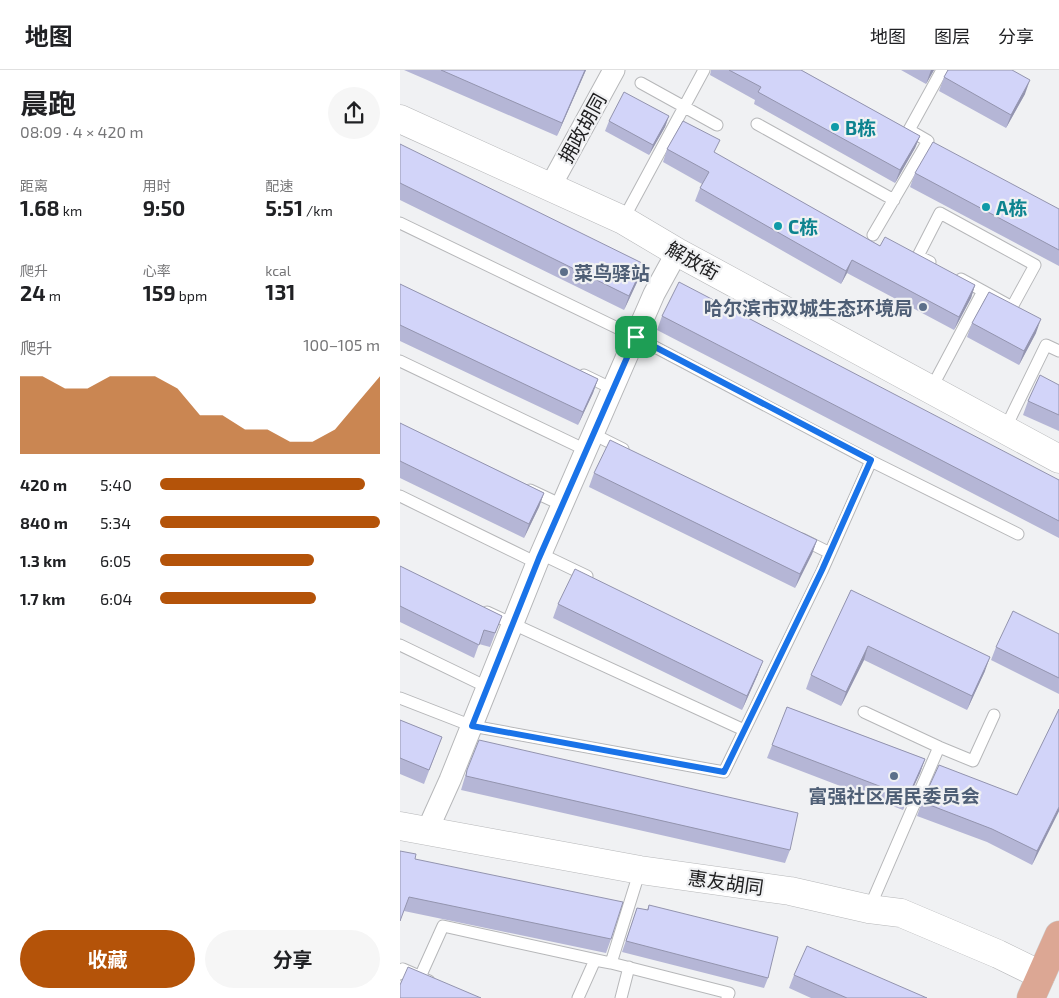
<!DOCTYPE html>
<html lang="zh">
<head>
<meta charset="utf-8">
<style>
  :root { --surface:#fff; --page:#f6f6f6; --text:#202124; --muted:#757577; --line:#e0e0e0; --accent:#b45309 }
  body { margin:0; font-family:"Exo 2","Noto Sans SC",sans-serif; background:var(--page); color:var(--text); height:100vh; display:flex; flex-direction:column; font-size:19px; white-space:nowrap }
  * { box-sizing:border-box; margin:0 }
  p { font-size:16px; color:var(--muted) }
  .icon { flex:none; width:28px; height:28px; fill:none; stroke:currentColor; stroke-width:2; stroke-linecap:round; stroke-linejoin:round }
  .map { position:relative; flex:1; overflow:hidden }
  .drawer { display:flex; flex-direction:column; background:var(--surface); width:400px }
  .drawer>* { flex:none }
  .pin { position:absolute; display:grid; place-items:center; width:42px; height:42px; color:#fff; margin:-21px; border-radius:10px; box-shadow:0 2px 8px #0006 }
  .round { display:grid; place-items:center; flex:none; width:52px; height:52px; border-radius:26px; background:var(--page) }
  .summary { display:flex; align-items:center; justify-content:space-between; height:85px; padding:0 20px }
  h1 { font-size:28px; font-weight:700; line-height:38px }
  .figures { display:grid; grid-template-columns:repeat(3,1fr); gap:8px; height:85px; padding:5px 20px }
  .figures div { display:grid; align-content:center }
  .figures b { font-size:21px; font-weight:700 }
  .figures small { font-size:14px; font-weight:400 }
  .figures p { font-size:14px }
  .chart { height:140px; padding:10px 20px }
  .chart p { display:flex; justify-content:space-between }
  .chart svg { width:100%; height:90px; margin-top:5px; fill:var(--accent); opacity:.7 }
  .action { display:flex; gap:10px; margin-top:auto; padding:10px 20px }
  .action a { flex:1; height:58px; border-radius:30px; background:var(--accent); color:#fff; font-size:20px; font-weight:700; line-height:58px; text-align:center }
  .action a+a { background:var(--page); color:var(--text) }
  ul { padding:0 20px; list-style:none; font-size:16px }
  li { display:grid; grid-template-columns:80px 60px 1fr; align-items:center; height:38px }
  li i { height:12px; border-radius:6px; background:var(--accent) }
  header { display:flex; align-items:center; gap:30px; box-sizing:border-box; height:70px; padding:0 25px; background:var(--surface); border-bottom:1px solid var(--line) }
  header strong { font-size:24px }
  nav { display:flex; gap:28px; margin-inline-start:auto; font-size:18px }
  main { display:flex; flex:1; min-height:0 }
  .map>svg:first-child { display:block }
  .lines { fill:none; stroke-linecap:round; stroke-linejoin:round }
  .service-casing { stroke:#b6b7b9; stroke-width:13 }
  .minor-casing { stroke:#b6b7b9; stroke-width:23 }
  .tertiary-casing { stroke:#b6b7b9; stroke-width:29 }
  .primary-casing { stroke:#cecece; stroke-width:29 }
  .service { stroke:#fff; stroke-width:11 }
  .minor { stroke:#fff; stroke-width:21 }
  .tertiary { stroke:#fff; stroke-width:28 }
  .primary { stroke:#dca794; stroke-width:28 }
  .wall { fill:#b5b6d6 }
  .shaded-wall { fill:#9394ae }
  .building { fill:#d2d4f9; stroke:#9394ae }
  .route-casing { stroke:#fff; stroke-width:10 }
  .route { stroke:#1a73e8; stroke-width:6 }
  .culture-dot { fill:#0f9aa8; stroke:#f0f1f3; stroke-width:2 }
  .service-dot { fill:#5c6f8a; stroke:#f0f1f3; stroke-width:2 }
  .labels { text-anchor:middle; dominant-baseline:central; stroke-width:4.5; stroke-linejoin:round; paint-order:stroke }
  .culture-label { font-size:19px; font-weight:bold; fill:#0d838f; stroke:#f0f1f3; text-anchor:start }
  .street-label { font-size:19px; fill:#202021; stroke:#f0f1f3 }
  .service-label { font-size:19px; font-weight:bold; fill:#4e5e75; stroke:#f0f1f3; text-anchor:start }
</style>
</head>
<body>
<header>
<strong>地图</strong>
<nav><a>地图</a><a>图层</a><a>分享</a></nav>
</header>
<main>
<section class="drawer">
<div class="summary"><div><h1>晨跑</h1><p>08:09 · 4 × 420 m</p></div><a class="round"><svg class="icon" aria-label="share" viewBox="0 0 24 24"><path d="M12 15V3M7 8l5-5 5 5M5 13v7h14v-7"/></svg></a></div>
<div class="figures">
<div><p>距离</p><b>1.68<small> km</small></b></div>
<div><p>用时</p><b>9:50</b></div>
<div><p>配速</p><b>5:51<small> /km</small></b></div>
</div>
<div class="figures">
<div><p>爬升</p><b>24<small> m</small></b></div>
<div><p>心率</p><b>159<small> bpm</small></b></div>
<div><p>kcal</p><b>131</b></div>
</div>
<div class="chart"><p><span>爬升</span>100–105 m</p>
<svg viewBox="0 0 160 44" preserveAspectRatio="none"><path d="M0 44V6L10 6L20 12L30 12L40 6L50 6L60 6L70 12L80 25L90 25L100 32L110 32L120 38L130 38L140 32L150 19L160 6V44z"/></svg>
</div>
<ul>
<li><b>420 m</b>5:40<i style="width:93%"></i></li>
<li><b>840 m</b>5:34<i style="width:100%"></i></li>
<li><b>1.3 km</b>6:05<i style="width:70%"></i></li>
<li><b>1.7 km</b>6:04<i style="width:71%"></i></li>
</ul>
<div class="action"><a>收藏</a><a>分享</a></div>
</section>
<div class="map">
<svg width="659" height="928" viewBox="0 0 659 928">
  <rect width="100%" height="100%" fill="#f0f1f3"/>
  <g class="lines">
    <g class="service-casing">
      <path id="service" d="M241,13L317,55
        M357,54L494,130
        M223,150L304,0
        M0,153L236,267L471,391L422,501L324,702L72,656L0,628
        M473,165L528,71L509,60L542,0
        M530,192L518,186L540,143L635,195L612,237L583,221
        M0,291L186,380
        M184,305L213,319
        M531,319L583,221L561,209
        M605,359L646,275L659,281
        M193,364L223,379
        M471,391L618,464
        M130,420L162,435
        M0,426L137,493
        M402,469L430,483
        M141,484L187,506
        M87,542L344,660
        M0,575L87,617
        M464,642L539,677L469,839
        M539,677L573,691L594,645
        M0,904L3,899L19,906
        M29,911L20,907L43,856L211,893L329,923L327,928
        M178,928L195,890L211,893L240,800
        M221,928L229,897"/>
    </g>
    <g class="minor-casing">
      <path id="minor" d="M150,117L214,0
        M27,761L50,710L139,488L254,224L277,182"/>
    </g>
    <g class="tertiary-casing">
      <path id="tertiary" d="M0,49L223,150L277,182L659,389
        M0,756L240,800L390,821L469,839L501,843L598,884L641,905"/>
    </g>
    <g class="primary-casing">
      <path id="primary" d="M631,928L659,865"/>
    </g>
    <use href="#service" class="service"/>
    <use href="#minor" class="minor"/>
    <use href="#tertiary" class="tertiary"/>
    <use href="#primary" class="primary"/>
  </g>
  <path class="wall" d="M4,0H186L157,66Z
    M311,0H401L520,66L515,78L495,113L354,34L355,30L310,5Z
    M501,0H534L526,14Z
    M544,7L625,24L606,58L539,21Z
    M269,46L265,57L249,85L205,61L209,51Z
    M0,74L239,208L224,240L0,130Z
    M267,79L315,83L480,176L575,215L571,228L554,260L447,203L441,214L295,131L300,118L302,114L263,92Z
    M515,103L659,139V196L510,117Z
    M0,214L198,309L193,323L178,355L0,271Z
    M262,246L659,410V468L257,260Z
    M572,253L636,263L619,295L567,267Z
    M659,315V361L623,345L628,331Z
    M0,353L144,423L139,437L124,468L0,408Z
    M194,403L417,470L412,484L395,518L189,417Z
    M0,496L102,546L90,577L79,574L74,588L0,552Z
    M451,520L585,601L567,640L464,590L441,636L406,619L411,605Z
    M158,534L358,604L342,640L153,548Z
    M659,564V624L591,590L596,577Z
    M387,637L525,689L520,703L503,740L367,688Z
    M659,639V741L632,795L587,772L517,746L522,732L617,725Z
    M0,650L42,667L24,714L0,704Z
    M67,700L390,780L385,793L61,720Z
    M15,789L211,869L206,883L4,841Z
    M249,835L368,908L364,918L222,882L237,838L247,840Z
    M394,905L527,928H411L389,918Z"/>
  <path class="shaded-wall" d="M185,0H186L157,66L162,53Z
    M531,0H534L526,14Z
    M630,10L625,24L606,58L611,45Z
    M269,46L265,57L249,85L253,75Z
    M520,66L515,78L495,113L500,100Z
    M452,190L447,203L441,214L446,201Z
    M244,194L239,208L224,240L229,226Z
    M575,215L571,228L554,260L559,247Z
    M641,249L636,263L619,295L624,281Z
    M198,309L193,323L178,355L183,342Z
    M144,423L139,437L124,468L129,454Z
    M417,470L412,484L395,518L400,504Z
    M468,576L464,590L441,636L446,622Z
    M590,587L585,601L567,640L572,626Z
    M363,591L358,604L342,640L347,626Z
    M525,689L520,703L503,740L508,727Z
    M659,737V741L632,795L637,781Z"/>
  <path class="building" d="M41,0H185L162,53Z
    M329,0H401L520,66L500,100L358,22L361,17Z
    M548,0H612L630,10L611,45L544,7Z
    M224,22L269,46L253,75L209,51Z
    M283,51L320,70L314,82L480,176L485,167L575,215L559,247L452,190L446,201L300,118L309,102L267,79Z
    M533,72L659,139V180L515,103Z
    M0,74L244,194L229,226L0,113Z
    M279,212L659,410V451L262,246Z
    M0,214L198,309L183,342L0,255Z
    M589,222L641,249L624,281L572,253Z
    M640,305L659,315V345L628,331Z
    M0,353L144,423L129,454L0,391Z
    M210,370L417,470L400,504L194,403Z
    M0,496L102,546L95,563L84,560L79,575L0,536Z
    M175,499L363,591L347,626L158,534Z
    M451,520L590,587L572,626L468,576L446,622L411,605Z
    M613,541L659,564V608L596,577Z
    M387,637L525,689L508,727L372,675Z
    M659,639V737L637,781L592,759L522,732L539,695L617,725Z
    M0,650L42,667L29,700L0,688Z
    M79,670L398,743L390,780L66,706L67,700Z
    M0,781L16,784L15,789L223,832L211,869L9,827L0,851Z
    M249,835L378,867L368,908L226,871L237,838L248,840Z
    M407,876L527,928H447L394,905Z
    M8,897L81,928H0V915Z"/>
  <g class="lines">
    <g class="route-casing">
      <path id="route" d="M236,267L471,390L422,500L324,702L72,656L139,488Z"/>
    </g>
    <use href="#route" class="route"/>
  </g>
  <g class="culture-dot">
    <circle cx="435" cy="57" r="5"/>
    <circle cx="586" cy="137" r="5"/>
    <circle cx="378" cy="156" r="5"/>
  </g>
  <g class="service-dot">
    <circle cx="164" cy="202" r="5"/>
    <circle cx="523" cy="237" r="5"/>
    <circle cx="494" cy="706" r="5"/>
  </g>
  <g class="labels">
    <g class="culture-label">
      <text x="445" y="57">B栋</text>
      <text x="596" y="137">A栋</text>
      <text x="388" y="156">C栋</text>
    </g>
    <g class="street-label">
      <text transform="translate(182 58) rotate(-61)">拥政胡同</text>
      <text transform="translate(293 190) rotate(29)">解放街</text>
      <text transform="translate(326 812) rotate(8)">惠友胡同</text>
    </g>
    <g class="service-label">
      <text x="174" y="202">菜鸟驿站</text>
      <text x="513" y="237" text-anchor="end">哈尔滨市双城生态环境局</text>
      <text x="494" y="725" text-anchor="middle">富强社区居民委员会</text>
    </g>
  </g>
</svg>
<div class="pin" style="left:236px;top:267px;background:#1e9e55"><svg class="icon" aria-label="arrive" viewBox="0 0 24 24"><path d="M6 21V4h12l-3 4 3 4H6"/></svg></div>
</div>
</main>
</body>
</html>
